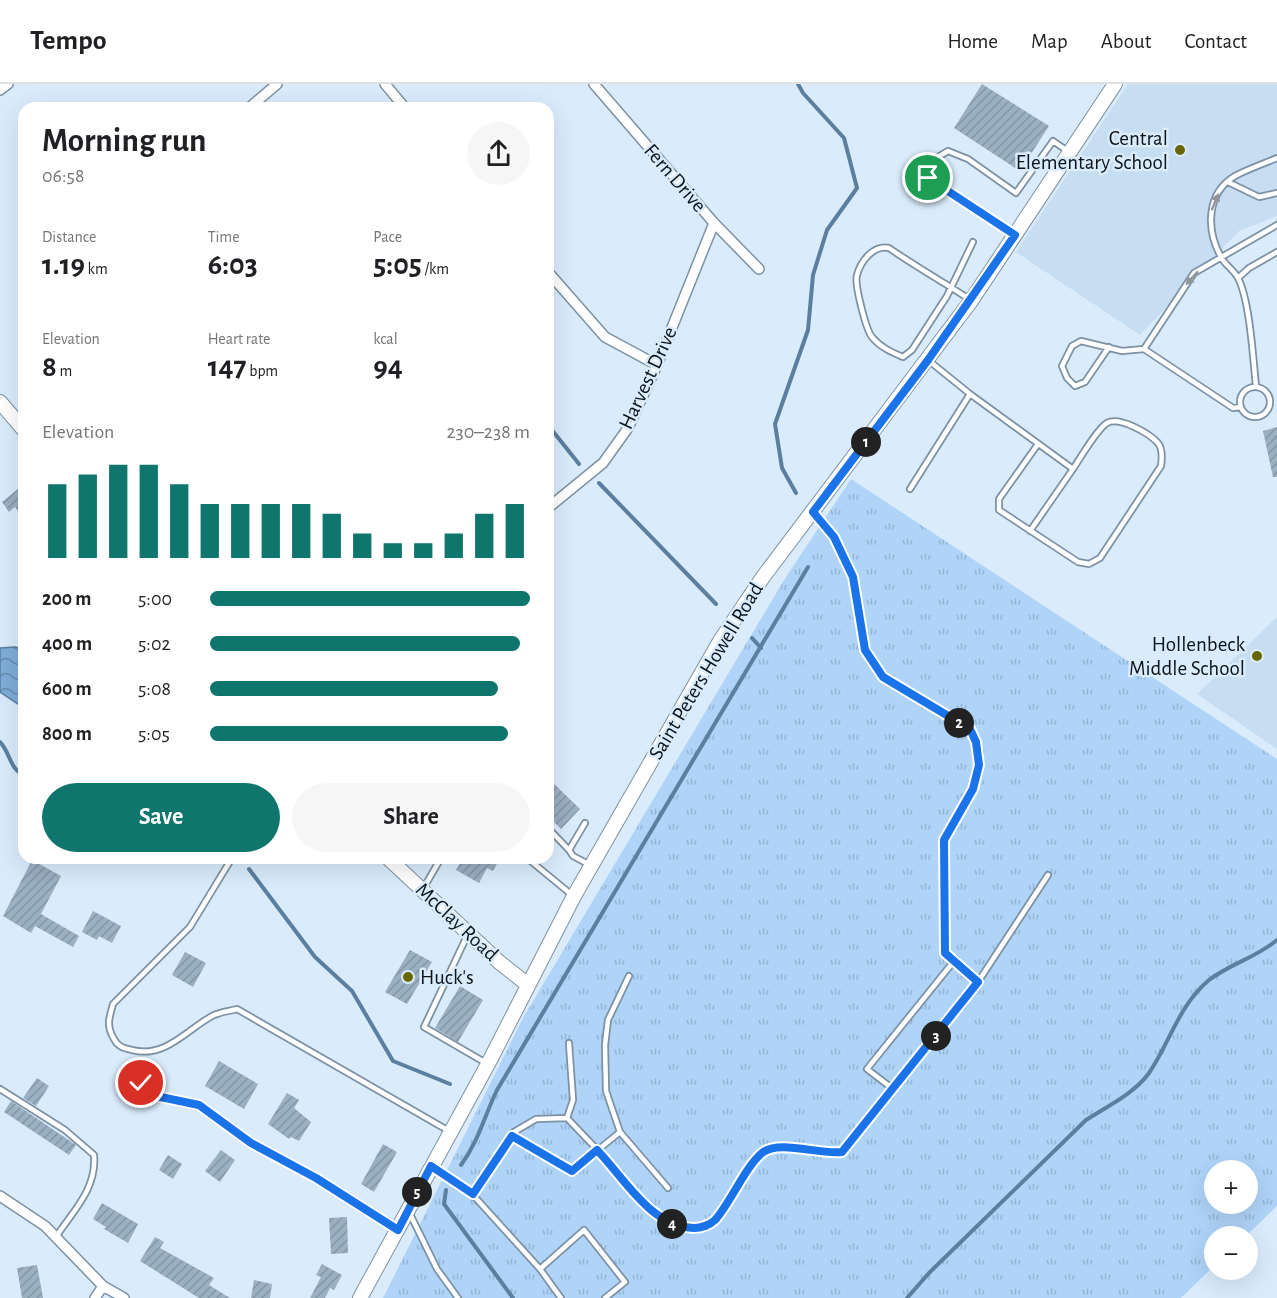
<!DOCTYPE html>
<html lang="en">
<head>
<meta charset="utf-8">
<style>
  :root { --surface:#fff; --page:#f6f6f6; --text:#202124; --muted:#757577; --line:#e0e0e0; --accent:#0f766e }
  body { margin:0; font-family:"Alegreya Sans",sans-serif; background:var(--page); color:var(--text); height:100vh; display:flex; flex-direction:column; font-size:22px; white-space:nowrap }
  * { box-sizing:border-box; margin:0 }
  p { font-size:20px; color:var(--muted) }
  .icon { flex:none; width:33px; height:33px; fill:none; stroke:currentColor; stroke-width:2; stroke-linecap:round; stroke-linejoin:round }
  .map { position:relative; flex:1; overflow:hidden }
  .panel { position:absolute; left:18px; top:18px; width:536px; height:762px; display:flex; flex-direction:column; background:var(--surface); border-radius:18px; box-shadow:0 6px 24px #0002 }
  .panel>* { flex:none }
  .buttons { position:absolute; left:1204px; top:1076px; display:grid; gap:12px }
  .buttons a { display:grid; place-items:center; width:54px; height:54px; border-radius:50%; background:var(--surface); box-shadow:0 6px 24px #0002; font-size:30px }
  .pin { position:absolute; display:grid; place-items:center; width:51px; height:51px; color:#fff; margin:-26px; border:3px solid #fff; border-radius:50%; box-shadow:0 2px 6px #0007 }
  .km { position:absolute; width:30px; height:30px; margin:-15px; border-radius:50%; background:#222; color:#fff; font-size:16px; line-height:30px; text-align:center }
  .round { display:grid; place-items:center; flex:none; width:63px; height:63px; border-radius:32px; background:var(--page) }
  .overview { display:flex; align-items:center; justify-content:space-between; height:102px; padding:0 24px }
  h1 { font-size:33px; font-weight:700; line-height:45px }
  .stats { display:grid; grid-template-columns:repeat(3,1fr); gap:9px; height:102px; padding:6px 24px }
  .stats div { display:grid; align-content:center }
  .stats b { font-size:30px; font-weight:700 }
  .stats small { font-size:16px; font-weight:400 }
  .stats p { font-size:16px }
  .chart { height:168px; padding:12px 24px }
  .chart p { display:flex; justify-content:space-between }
  .chart svg { width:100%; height:108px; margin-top:6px; stroke:var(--accent); stroke-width:6 }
  .button { display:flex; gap:12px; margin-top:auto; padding:12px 24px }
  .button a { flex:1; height:69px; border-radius:36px; background:var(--accent); color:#fff; font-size:24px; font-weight:700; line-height:69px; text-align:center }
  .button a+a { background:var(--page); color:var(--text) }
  ul { padding:0 24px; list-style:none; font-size:20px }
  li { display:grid; grid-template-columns:96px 72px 1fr; align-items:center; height:45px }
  li i { height:15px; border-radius:8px; background:var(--accent) }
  header { display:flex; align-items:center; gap:36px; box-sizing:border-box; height:84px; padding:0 30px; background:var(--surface); border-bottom:2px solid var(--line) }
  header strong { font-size:28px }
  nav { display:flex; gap:33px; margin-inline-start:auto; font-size:21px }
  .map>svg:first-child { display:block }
  .built { fill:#c7ddf1 }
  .park { fill:url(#park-tufts); fill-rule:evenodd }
  .water { fill:url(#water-waves); stroke:#5c7fa0; stroke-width:1.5 }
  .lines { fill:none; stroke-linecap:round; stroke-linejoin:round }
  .stream { stroke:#5c7fa0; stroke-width:4 }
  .building { fill:url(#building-hatch) }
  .service-casing { stroke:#7d91a4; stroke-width:8 }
  .minor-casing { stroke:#7d91a4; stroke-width:12 }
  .secondary-casing { stroke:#7d91a4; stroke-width:16 }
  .service { stroke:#fff; stroke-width:4.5 }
  .minor { stroke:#fff; stroke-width:9 }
  .secondary { stroke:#fff; stroke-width:14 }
  .oneway { fill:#929598 }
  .route-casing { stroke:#fff; stroke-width:12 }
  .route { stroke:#1a73e8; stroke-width:8 }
  .poi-dot { fill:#686600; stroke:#daecfc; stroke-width:2 }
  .labels { text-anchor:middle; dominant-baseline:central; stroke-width:5; stroke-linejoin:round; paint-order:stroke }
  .poi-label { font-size:21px; fill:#0c131a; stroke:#daecfc; text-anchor:end }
  .street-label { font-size:21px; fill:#0c131a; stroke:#daecfc }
</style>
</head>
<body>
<header>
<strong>Tempo</strong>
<nav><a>Home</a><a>Map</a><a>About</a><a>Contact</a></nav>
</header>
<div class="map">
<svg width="1277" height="1214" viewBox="0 0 1277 1214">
  <defs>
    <pattern id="park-tufts" width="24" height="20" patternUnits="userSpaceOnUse" patternTransform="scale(1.5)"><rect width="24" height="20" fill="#afd4f8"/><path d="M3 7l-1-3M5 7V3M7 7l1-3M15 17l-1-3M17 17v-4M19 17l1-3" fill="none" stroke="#95b5d4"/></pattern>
    <pattern id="water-waves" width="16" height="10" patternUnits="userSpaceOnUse" patternTransform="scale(1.5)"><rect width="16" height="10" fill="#7eadd9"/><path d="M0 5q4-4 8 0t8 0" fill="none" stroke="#668caf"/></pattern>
    <pattern id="building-hatch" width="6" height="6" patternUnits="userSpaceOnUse" patternTransform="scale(1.5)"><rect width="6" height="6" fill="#9bb0c3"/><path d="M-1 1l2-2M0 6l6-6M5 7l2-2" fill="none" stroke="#8496a7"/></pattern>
  </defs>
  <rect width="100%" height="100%" fill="#daecfc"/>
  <path class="built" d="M1128,0H1277V132L1239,147L1140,251L1016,168Z
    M1277,533V665L1197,610Z"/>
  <path class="park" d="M851,395L1277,675V1122L1246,1152H1215V1181L1181,1214H383L523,934L784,496ZM1215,1086H1248V1119H1215Z"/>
  <path class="water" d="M15,563L24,565V624L0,608V564Z"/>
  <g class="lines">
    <path class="stream" d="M279,20L282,24
      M548,341L579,380
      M599,399L716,520
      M796,409L782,384L775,340L808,246L813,191L827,146L857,104L844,54L803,9L798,0
      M752,554L761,564
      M0,658C10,668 10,686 24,691
      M249,785L315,873L352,907L393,977L450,1000
      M461,1081C479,1056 484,1033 497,1006L808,483
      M446,1106L444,1120L513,1214
      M907,1214L929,1189L1086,1036C1106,1023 1135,1009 1149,989C1170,958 1179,921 1209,896C1230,880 1257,873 1277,856"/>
  </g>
  <path class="building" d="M982,0L1049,42L1020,87L954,44Z
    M1277,343V393H1273L1263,347Z
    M24,400V435L15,423L9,428L2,418Z
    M548,694L580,725L561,745L548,732Z
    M463,774H500L493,787L487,784L479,799L456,786Z
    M32,776L61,792L41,830L79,852L73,863L35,842L31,849L3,832Z
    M93,827L121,842L112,859L99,852L97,856L82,848Z
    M410,866L432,878L407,920L385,908Z
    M185,868L206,879L193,903L172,891Z
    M460,902L483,916L458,958L435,944Z
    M219,977L258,1000L244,1025L205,1002Z
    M37,994L49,1002L36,1022L23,1014Z
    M287,1009L299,1016L294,1024L311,1038L299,1057L291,1053L289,1055L268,1040Z
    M11,1017L76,1061L69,1071L4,1028Z
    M383,1060L397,1068L374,1108L361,1100Z
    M221,1066L235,1076L220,1098L205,1087Z
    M168,1071L182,1080L173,1095L159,1086Z
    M102,1119L138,1140L128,1159L104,1145L106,1143L93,1135Z
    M347,1133L348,1169L331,1170L329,1134Z
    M155,1153L164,1158L160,1164L214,1194L209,1201L230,1214H199L140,1177Z
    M322,1180L342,1191L334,1206L330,1204L325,1214H310L321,1193L316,1191Z
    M37,1181L43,1214H22L17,1184Z
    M254,1196L272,1200L270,1214H251Z"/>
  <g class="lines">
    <g class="service-casing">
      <path id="service" d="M1228,98L1259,113L1277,109
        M1013,149L928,94L938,73L948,67L968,75L1016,109L1053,57L1069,68
        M1238,194L1249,184L1277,168
        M969,215C943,198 915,182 889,164C874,161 861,176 857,191C854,199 866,246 872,253C880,263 891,268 903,273L912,266L947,212L973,158
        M1109,263L1085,298L1075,302L1067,294L1062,282L1072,262L1081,257L1122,267L1144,265L1233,324L1241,323
        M1144,265L1194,189L1277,141
        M1256,302C1253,275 1250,217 1238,194C1234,186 1225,181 1221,173C1206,146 1206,109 1235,92C1248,85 1263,80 1277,74
        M1240 318a15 15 0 1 1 30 0a15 15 0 1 1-30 0Z
        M970,310L1073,385C1081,373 1097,345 1107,339C1119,332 1149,349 1158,359C1163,365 1162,375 1161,382L1100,474L1089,480L1078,478L999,426V415L1038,360
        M910,405L970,310L928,276
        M1030,447L1073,385
        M585,739L569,766L573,772L590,781
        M548,744L569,766
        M232,774L190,843L113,920C109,934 106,942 114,955C118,963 124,964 132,966C166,975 188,944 214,931C221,928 230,927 237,925L449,1047
        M527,774L572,811
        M423,805L441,774
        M467,852L424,943L486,979
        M629,892L608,936L605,961L606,1007L620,1048L668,1104
        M978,898L1048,791
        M133,987L151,1011L199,1021L251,1059L316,1094L396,1144
        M0,1005L65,1046L94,1071C97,1105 73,1127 56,1153
        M893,1005L867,985L954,877
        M567,1034L573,1016L569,959
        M512,1052L572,1087L620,1048
        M434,1084L473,1111L540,1185L561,1214
        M473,1111L514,1048L536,1035L567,1034C581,1049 595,1063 608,1077C630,1102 672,1165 712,1139C730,1127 745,1083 763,1068C781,1054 819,1071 842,1068L978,898L945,869L944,756L973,705L979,681L977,658L970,645L883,593L865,566L853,493L834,453L815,430
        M410,1130L437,1185L458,1214
        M540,1185L584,1146L625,1198L605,1214"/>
    </g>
    <g class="minor-casing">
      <path id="minor" d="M385,0L405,24
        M594,0L714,139L759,185
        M0,6L8,0
        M249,24L277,0
        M548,188L605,253L657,281
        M548,424L603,379L628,344L657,281L714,139
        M0,1112L45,1142L103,1202L124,1214
        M95,1214L103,1202"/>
    </g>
    <g class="secondary-casing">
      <path id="secondary" d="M0,318L24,346
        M388,774L499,878L527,900
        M360,1214L488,980L574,812L720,557L763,493L971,217L1115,0"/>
    </g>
    <use href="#service" class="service"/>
    <use href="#minor" class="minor"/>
    <use href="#secondary" class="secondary"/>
  </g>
  <defs><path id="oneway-solid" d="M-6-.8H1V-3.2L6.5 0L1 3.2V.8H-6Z" transform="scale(1.5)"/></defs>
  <g class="oneway">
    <use href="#oneway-solid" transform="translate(1215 118) rotate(-68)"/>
    <use href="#oneway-solid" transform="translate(1192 194) rotate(132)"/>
  </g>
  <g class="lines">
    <g class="route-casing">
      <path id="route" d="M141,999L151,1011L199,1021L251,1059L316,1094L398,1146L431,1082L473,1110L512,1052L572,1087L597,1066C625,1095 651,1143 694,1144C701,1144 710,1141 715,1136C731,1118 745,1083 762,1069C779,1055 819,1071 842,1068L978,898L945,869L944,756L973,705L979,681L976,658L970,645L883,593L865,566L853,493L834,453L813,428L928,276L1015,151L928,94"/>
    </g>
    <use href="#route" class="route"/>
  </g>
  <g class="poi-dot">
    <circle cx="1180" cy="66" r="6"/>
    <circle cx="1257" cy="572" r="6"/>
    <circle cx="408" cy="893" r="6"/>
  </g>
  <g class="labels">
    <g class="poi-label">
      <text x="1168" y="54">Central<tspan x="1168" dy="24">Elementary School</tspan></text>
      <text x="1245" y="560">Hollenbeck<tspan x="1245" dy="24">Middle School</tspan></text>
      <text x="420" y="893" text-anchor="start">Huck's</text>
    </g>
    <g class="street-label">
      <text transform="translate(675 94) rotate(49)">Fern Drive</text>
      <text transform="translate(648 294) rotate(-65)">Harvest Drive</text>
      <text transform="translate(706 587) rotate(-59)">Saint Peters Howell Road</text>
      <text transform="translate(457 838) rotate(43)">McClay Road</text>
    </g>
  </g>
</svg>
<div class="buttons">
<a>+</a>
<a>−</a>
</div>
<div class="pin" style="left:928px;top:94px;background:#1e9e55"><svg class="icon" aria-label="arrive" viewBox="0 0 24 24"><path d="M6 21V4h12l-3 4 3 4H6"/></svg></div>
<div class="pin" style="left:141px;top:999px;background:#d93025"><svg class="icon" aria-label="check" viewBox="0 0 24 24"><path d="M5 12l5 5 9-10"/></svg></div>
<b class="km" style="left:866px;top:358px">1</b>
<b class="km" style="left:959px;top:639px">2</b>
<b class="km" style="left:936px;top:952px">3</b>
<b class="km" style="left:672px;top:1140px">4</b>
<b class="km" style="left:417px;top:1108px">5</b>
<section class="panel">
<div class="overview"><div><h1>Morning run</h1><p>06:58</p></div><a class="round"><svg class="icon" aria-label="share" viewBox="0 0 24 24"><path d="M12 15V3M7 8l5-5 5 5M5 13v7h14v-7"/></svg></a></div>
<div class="stats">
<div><p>Distance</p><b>1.19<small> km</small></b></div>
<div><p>Time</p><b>6:03</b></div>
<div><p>Pace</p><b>5:05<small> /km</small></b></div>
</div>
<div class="stats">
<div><p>Elevation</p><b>8<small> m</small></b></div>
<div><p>Heart rate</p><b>147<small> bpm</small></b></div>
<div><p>kcal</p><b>94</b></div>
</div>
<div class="chart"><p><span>Elevation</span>230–238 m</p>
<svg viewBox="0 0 160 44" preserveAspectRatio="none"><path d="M5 44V14M15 44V10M25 44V6M35 44V6M45 44V14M55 44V22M65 44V22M75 44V22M85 44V22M95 44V26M105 44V34M115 44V38M125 44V38M135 44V34M145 44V26M155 44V22"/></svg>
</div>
<ul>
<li><b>200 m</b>5:00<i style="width:100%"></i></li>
<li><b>400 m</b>5:02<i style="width:97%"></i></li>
<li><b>600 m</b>5:08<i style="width:90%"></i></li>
<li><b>800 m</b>5:05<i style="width:93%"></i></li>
</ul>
<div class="button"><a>Save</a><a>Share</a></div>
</section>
</div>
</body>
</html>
